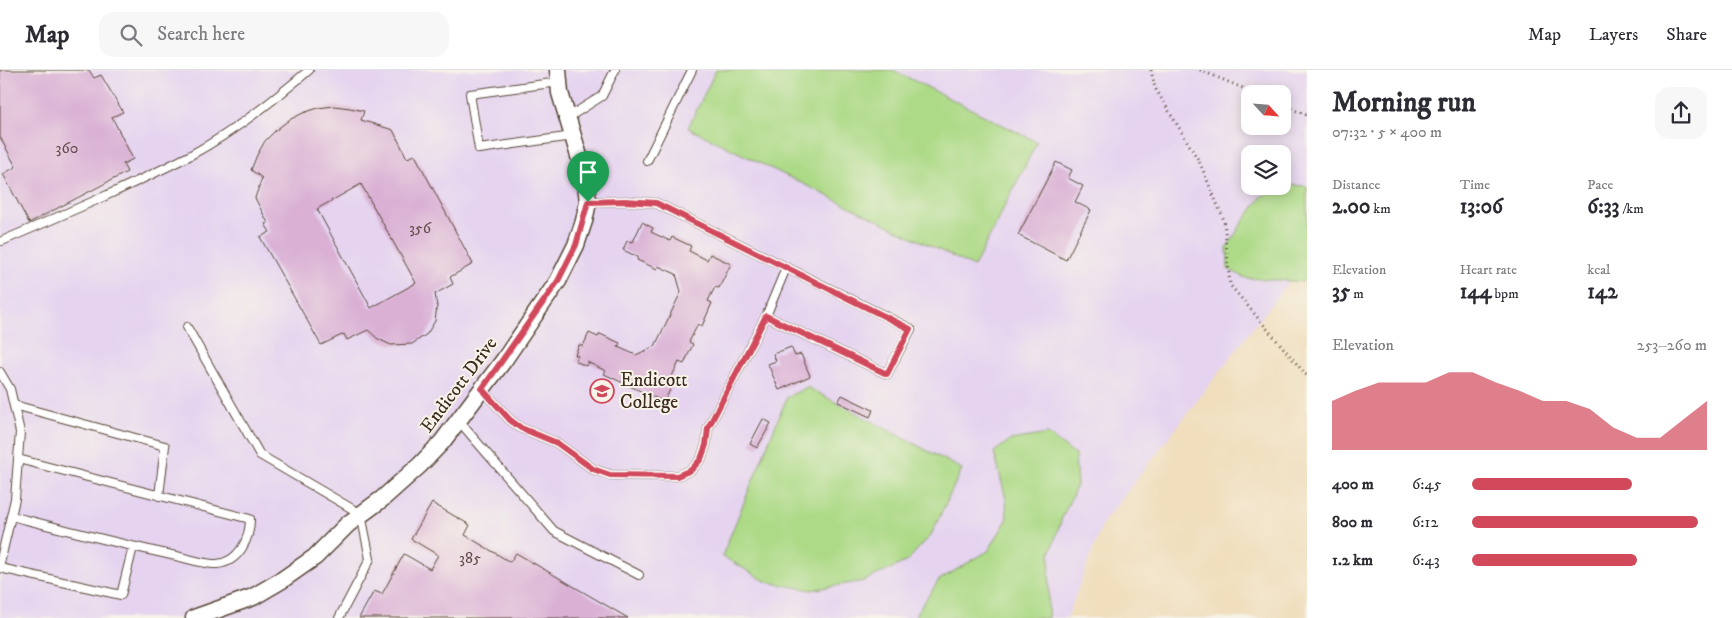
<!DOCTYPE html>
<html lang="en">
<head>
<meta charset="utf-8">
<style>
  :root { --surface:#fff; --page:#f7f7f7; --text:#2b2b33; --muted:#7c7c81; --line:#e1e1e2; --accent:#d1495b }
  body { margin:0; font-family:"IM FELL DW Pica",serif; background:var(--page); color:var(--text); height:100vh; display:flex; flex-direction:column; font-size:19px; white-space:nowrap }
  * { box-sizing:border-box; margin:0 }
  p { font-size:16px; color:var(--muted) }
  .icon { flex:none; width:28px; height:28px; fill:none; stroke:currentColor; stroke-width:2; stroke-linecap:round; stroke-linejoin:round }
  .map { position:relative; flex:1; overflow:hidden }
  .details { display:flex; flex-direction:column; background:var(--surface); width:425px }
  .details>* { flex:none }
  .needle { width:32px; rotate:116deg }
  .controls { position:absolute; left:1241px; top:15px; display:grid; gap:10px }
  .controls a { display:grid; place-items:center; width:50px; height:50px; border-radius:10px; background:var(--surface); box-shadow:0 2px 12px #0003; font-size:25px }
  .pin { position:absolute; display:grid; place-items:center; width:42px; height:42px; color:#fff; margin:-51px -21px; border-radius:50% 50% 50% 0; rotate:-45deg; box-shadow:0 0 5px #0007 }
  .pin .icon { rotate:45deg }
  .round { display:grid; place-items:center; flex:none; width:52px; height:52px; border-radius:15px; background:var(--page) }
  .head { display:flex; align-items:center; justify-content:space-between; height:85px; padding:0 25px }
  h1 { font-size:28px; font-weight:800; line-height:38px }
  .stats { display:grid; grid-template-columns:repeat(3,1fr); gap:8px; height:85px; padding:5px 25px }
  .stats div { display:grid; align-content:center }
  .stats b { font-size:21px; font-weight:800 }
  .stats small { font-size:14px; font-weight:400 }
  .stats p { font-size:14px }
  .chart { height:140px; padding:10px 25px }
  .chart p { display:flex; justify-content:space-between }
  .chart svg { width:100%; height:90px; margin-top:5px; fill:var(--accent); opacity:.7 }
  ul { padding:0 25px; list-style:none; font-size:16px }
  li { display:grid; grid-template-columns:80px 60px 1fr; align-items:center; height:38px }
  li i { height:12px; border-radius:6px; background:var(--accent) }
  header { display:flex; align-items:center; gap:30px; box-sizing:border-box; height:70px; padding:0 25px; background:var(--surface); border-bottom:1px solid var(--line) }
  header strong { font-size:24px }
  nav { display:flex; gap:28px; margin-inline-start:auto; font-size:18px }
  .search { width:350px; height:45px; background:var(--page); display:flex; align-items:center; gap:12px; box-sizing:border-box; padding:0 18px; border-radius:15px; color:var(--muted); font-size:19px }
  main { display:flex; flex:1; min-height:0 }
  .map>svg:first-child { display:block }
  .built { fill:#e5d3f0; fill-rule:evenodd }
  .green { fill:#adda87; stroke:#748252 }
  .building { fill:#dab1d5; fill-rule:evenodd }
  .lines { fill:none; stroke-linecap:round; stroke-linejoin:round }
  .service-casing { stroke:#564536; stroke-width:10 }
  .minor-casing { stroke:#564536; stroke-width:19 }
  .path { stroke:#564536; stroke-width:3; stroke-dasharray:1 4; stroke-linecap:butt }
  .service { stroke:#fff; stroke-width:8 }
  .minor { stroke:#fff; stroke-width:16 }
  .route-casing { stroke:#fff; stroke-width:10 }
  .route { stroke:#d1495b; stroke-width:6 }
  .labels { text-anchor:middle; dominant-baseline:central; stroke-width:4; stroke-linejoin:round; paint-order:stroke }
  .number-label { font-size:16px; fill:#634c4c }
  .poi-label { font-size:19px; fill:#3b2a1e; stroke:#f7f3e8; text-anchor:start }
  .street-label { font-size:19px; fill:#3b2a1e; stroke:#f7f3e8 }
</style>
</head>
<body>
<header>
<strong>Map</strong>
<div class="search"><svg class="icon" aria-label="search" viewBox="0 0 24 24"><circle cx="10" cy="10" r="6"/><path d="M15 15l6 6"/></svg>Search here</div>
<nav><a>Map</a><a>Layers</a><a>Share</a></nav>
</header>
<main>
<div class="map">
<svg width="1307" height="548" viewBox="0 0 1307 548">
  <rect width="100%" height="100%" fill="#f7f3e8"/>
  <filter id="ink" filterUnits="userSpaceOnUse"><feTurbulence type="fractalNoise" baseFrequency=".02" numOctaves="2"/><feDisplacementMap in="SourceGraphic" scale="10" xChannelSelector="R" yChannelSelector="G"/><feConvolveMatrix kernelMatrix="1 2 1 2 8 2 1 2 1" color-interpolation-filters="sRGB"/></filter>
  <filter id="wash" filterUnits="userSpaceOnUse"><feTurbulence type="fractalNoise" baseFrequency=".0096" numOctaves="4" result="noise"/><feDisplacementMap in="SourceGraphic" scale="20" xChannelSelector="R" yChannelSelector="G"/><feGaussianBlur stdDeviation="1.12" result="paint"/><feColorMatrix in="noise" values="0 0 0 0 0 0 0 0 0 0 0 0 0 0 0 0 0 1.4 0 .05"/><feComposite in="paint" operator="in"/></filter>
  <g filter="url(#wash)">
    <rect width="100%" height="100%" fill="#f0debc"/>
    <path class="built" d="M0,0H1307V188L1103,453L1067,548H0ZM1250,24H1282V56H1250ZM1250,84H1282V116H1250Z"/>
    <path class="green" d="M716,0H893L1037,72L974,197L688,58Z
      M1293,115L1307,116V212L1245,208L1228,199L1227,178L1240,156L1262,126Z
      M807,317L962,399L931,465L907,491L864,511L811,520L767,512L722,486L787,327Z
      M1048,364L1075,385L1077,415L1062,448L1050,484L1048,548H916V544L939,510L988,481L1007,450L1006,429L994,382L1011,370Z"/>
    <g id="blocks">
      <path class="building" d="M0,0H89L94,8L101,5L123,42L112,47L133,89L123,94L127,102L29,153L3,104L16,97L0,67Z
        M334,36L350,38L364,41L361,50L393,60L407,88L415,85L473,194L450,207L453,214L435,224L437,236L435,251L427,264L412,274L391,275L378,269L368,260L347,270L344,264L321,275L260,167L270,162L265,154L268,153L255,128L262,108L251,100L257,85L265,71L276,60L289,50L303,43L318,38ZM361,114L416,213L371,238L317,139Z
        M1056,92L1072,100L1068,108L1083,116L1075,132L1091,140L1066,190L1018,165Z
        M642,152L653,158L651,162L670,171L672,167L691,176L689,181L707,190L710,184L731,194L719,218L715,217L708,231L712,233L702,256L698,254L689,272L693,274L684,294L679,292L671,308L675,310L664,332L604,304L606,301L587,292L586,296L575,291L578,286L575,285L579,275L583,276L589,263L598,267L600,264L620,273L618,277L636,285L655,276L681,222L676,204L658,196L657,199L637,190L638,187L623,180L627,171L633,172Z
        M791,277L795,286L801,284L810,306L779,320L768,294L776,291L773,284Z
        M842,325L873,340L870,347L838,332Z
        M763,349L771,353L757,378L750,374Z
        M432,433L470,455L465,465L510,492L516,483L628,548H359L374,521L382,524L404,484L430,499L438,485L411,469Z"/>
    </g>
  </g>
  <g filter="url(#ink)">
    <use href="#blocks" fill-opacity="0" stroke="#564536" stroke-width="1"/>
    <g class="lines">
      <g class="service-casing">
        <path id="service" d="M559,12L470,24L479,79L573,66
          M567,48L602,26L615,0
          M647,91L692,0
          M588,132L625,131L656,133L911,259L887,304L766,246
          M2,171C65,144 128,117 189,86C232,63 272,32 309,0
          M187,257L260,385L361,444L370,489L339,548
          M0,302L10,319L20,362L15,429L0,493
          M482,319L510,350L521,358L557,373L593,399L611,405L677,406L691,400L701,389L706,375L708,358L766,246L786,198
          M14,335L165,376L159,426
          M458,350L554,461L639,505
          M11,446C66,460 120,474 176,486C185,488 208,495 217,494C239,492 250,469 250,449L18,389
          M0,498L121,525L133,477"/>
      </g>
      <g class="minor-casing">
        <path id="minor" d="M194,548L253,527L282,510L315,487L348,454L382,429L420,395L442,372L504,290L558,211L576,175L584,151L588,132L585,106L560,23L558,0"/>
      </g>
      <path class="path" d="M1151,0L1155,18L1199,91L1224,150L1230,215L1307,306
        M1200,0L1257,24
        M1282,35L1307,45"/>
      <use href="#service" class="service"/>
      <use href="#minor" class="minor"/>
    </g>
  </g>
  <g class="lines" filter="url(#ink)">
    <g class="route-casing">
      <path id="route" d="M625,131L656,133L910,259L887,304L766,246L708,358L706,375L701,389L691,400L677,406L610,405L593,399L557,373L521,358L510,350L482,319L558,211L576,175L588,132Z"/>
    </g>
    <use href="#route" class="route"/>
  </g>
  <defs>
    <g id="university-ring" transform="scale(1.25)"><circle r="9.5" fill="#f7f3e8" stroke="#d1495b" stroke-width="1.5"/><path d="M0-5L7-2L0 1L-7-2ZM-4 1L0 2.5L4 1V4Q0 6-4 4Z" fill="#d1495b"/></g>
  </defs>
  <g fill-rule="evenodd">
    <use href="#university-ring" x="602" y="321"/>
  </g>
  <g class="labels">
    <g class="number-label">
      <text x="67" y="78">360</text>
      <text x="420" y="158">356</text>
      <text x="470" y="488">385</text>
    </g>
    <g class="poi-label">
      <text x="620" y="310">Endicott<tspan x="620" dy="22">College</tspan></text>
    </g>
    <g class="street-label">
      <text transform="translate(459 315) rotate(-53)">Endicott Drive</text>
    </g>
  </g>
</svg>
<div class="controls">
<a><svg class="needle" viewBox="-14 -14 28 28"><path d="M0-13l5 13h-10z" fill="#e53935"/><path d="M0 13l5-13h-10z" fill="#7c7c81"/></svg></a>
<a><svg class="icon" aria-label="layers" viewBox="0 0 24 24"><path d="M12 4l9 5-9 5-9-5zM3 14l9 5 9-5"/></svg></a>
</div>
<div class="pin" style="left:588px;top:132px;background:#1e9e55"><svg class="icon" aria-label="arrive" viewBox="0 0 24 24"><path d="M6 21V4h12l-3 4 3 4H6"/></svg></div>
</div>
<section class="details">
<div class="head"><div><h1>Morning run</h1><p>07:32 · 5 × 400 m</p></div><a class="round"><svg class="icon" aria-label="share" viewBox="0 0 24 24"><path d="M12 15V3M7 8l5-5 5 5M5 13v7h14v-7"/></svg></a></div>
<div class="stats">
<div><p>Distance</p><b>2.00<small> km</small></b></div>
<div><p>Time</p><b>13:06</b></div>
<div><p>Pace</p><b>6:33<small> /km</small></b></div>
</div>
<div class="stats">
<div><p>Elevation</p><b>35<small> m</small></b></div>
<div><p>Heart rate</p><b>144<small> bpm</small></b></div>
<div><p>kcal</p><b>142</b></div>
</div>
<div class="chart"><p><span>Elevation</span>253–260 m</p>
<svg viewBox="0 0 160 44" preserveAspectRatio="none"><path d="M0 44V20L10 15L20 11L30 11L40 11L50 6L60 6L70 11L80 15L90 20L100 20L110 24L120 33L130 38L140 38L150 29L160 20V44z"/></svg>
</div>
<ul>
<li><b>400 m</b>6:45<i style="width:68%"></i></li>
<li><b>800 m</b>6:12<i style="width:96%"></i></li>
<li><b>1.2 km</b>6:43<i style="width:70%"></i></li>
</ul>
</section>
</main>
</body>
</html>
